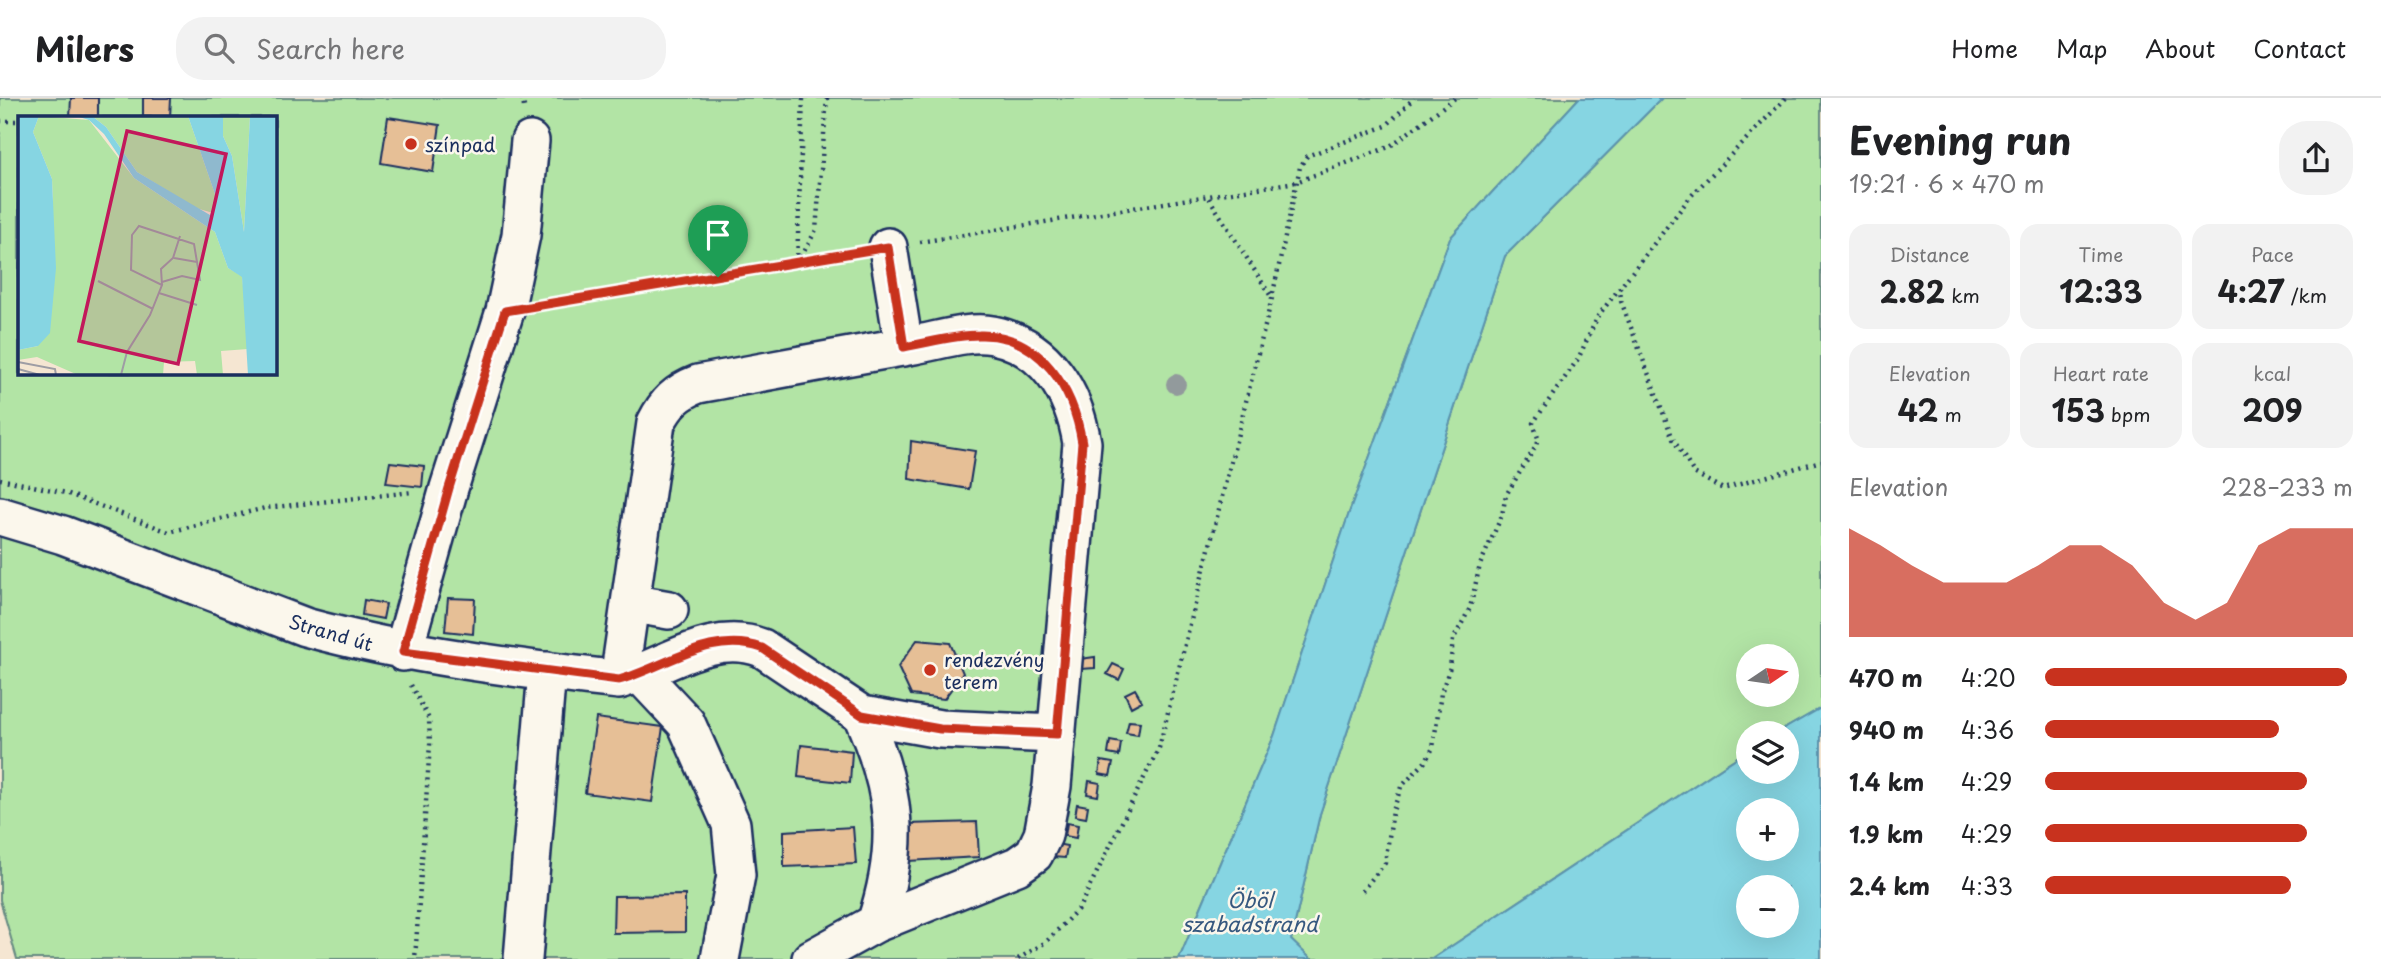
<!DOCTYPE html>
<html lang="en">
<head>
<meta charset="utf-8">
<style>
  :root { --surface:#fff; --page:#f2f2f2; --text:#202124; --muted:#757577; --line:#e0e0e0; --accent:#c8321e }
  body { margin:0; font-family:"Playpen Sans",sans-serif; background:var(--page); color:var(--text); height:100vh; display:flex; flex-direction:column; font-size:26px; white-space:nowrap }
  * { box-sizing:border-box; margin:0 }
  p { font-size:23px; color:var(--muted) }
  .icon { flex:none; width:38px; height:38px; fill:none; stroke:currentColor; stroke-width:2; stroke-linecap:round; stroke-linejoin:round }
  .map { position:relative; flex:1; overflow:hidden }
  .sheet { display:flex; flex-direction:column; background:var(--surface); width:560px }
  .sheet>* { flex:none }
  .needle { width:46px; rotate:77deg }
  .controls { position:absolute; left:1736px; top:546px; display:grid; gap:14px }
  .controls a { display:grid; place-items:center; width:63px; height:63px; border-radius:50%; background:var(--surface); box-shadow:0 7px 28px #0002; font-size:35px }
  .pin { position:absolute; display:grid; place-items:center; width:60px; height:60px; color:#fff; margin:-72px -30px; border-radius:50% 50% 50% 0; rotate:-45deg; box-shadow:0 0 7px #0007 }
  .pin .icon { rotate:45deg }
  .round { display:grid; place-items:center; flex:none; width:74px; height:74px; border-radius:28px; background:var(--page) }
  .head { display:flex; align-items:center; justify-content:space-between; height:119px; padding:0 28px }
  h1 { font-size:38px; font-weight:700; line-height:52px }
  .metrics { display:grid; grid-template-columns:repeat(3,1fr); gap:10px; height:119px; padding:7px 28px }
  .metrics div { display:grid; align-content:center; border-radius:18px; background:var(--page); text-align:center }
  .metrics b { font-size:30px; font-weight:700 }
  .metrics small { font-size:19px; font-weight:400 }
  .metrics p { font-size:19px }
  .chart { height:196px; padding:14px 28px }
  .chart p { display:flex; justify-content:space-between }
  .chart svg { width:100%; height:126px; margin-top:7px; fill:var(--accent); opacity:.7 }
  ul { padding:0 28px; list-style:none; font-size:23px }
  li { display:grid; grid-template-columns:112px 84px 1fr; align-items:center; height:52px }
  li i { height:18px; border-radius:9px; background:var(--accent) }
  header { display:flex; align-items:center; gap:42px; box-sizing:border-box; height:98px; padding:0 35px; background:var(--surface); border-bottom:2px solid var(--line) }
  header strong { font-size:33px }
  nav { display:flex; gap:38px; margin-inline-start:auto; font-size:24px }
  .search { width:490px; height:63px; background:var(--page); display:flex; align-items:center; gap:18px; box-sizing:border-box; padding:0 24px; border-radius:28px; color:var(--muted); font-size:26px }
  main { display:flex; flex:1; min-height:0 }
  .map>svg:first-child { display:block }
  .green { fill:#b2e4a5; stroke:#668a82; stroke-width:2; fill-rule:evenodd }
  .water { fill:#86d5e2; stroke:#5b93ad; stroke-width:2; fill-rule:evenodd }
  .building { fill:#e6bf96; stroke:#1b2f5e; stroke-width:2 }
  .lines { fill:none; stroke-linecap:round; stroke-linejoin:round }
  .minor-casing { stroke:#1b2f5e; stroke-width:42 }
  .path { stroke:#1b2f5e; stroke-width:4.5; stroke-dasharray:2 5; stroke-linecap:butt }
  .minor { stroke:#fbf7ec; stroke-width:37 }
  .tree { fill:#929a9c }
  .route-casing { stroke:#fff; stroke-width:14 }
  .route { stroke:#c8321e; stroke-width:9 }
  .poi-dot { fill:#c8321e; stroke:#fbf7ec; stroke-width:2.5 }
  .labels { text-anchor:middle; dominant-baseline:central; stroke-width:5; stroke-linejoin:round; paint-order:stroke }
  .poi-label { font-size:19px; fill:#1b2f5e; stroke:#fbf7ec; text-anchor:start }
  .street-label { font-size:19px; fill:#1b2f5e; stroke:#fbf7ec }
  .water-label { font-size:21px; font-style:italic; fill:#36587f; stroke:#fbf7ec }
  .inset-road { fill:none; stroke:#9e9da4; stroke-width:2 }
  .view { fill:#c2185b; fill-opacity:0.15; stroke:#c2185b; stroke-width:3.5 }
  .inset-edge { fill:none; stroke:#1b2f5e; stroke-width:3.5 }
</style>
</head>
<body>
<header>
<strong>Milers</strong>
<div class="search"><svg class="icon" aria-label="search" viewBox="0 0 24 24"><circle cx="10" cy="10" r="6"/><path d="M15 15l6 6"/></svg>Search here</div>
<nav><a>Home</a><a>Map</a><a>About</a><a>Contact</a></nav>
</header>
<main>
<div class="map">
<svg width="1821" height="861" viewBox="0 0 1821 861">
  <rect width="100%" height="100%" fill="#f5e6d2"/>
  <filter id="ink" filterUnits="userSpaceOnUse"><feTurbulence type="fractalNoise" baseFrequency=".0143" numOctaves="2"/><feDisplacementMap in="SourceGraphic" scale="14" xChannelSelector="R" yChannelSelector="G"/><feConvolveMatrix kernelMatrix="1 2 1 2 8 2 1 2 1" color-interpolation-filters="sRGB"/></filter>
  <g filter="url(#ink)">
    <path class="green" d="M0,0H1579L1450,140L1349,415L1274,638L1179,861H17L0,802ZM19,19H275V275H19Z
      M1662,0H1821V610L1777,635H1748V652L1432,861H1311L1291,842L1320,716L1505,158ZM1748,558H1787V597H1748Z"/>
    <path class="water" d="M1579,0H1662L1505,158L1320,716L1291,842L1311,861H1179L1274,638L1349,415L1450,140Z
      M1821,610V861H1432L1748,652V674H1787V635H1777ZM1748,712H1787V751H1748ZM1748,789H1787V828H1748Z"/>
    <path class="building" d="M71,0H98V19H70Z
      M143,0H171L170,19H143Z
      M388,19L440,27L433,74L381,65Z
      M911,343L975,353L969,391L909,381Z
      M390,364L424,368L422,389L386,385Z
      M448,500L475,501L473,536L445,533Z
      M364,502L386,506L383,521L362,517Z
      M917,542L950,545L963,575L944,601L911,597L898,569Z
      M1095,559V570L1081,571L1080,561Z
      M1113,566L1124,571L1119,582L1107,576Z
      M1135,591L1142,603L1131,609L1125,596Z
      M596,620L663,629L652,704L585,695Z
      M1129,623L1140,624L1138,637L1126,635Z
      M1110,643L1121,645L1119,658L1108,656Z
      M801,647L852,653L850,685L798,679Z
      M1101,663L1113,665L1110,678L1099,676Z
      M1089,683L1100,685L1098,698L1087,696Z
      M1077,706L1088,708L1086,720L1075,718Z
      M977,724L979,759L908,763L907,726Z
      M1067,725L1078,727L1076,740L1065,738Z
      M853,729L856,766L784,769V733Z
      M1056,746L1067,748L1065,760L1053,759Z
      M685,797V834L613,835L614,798Z"/>
    <g class="lines">
      <g class="minor-casing">
        <path id="minor" d="M888,149L904,249
          M0,418L63,437L305,529C408,557 513,570 619,582L656,325C666,305 677,294 698,286C770,273 842,259 914,247C938,243 969,232 993,237C1047,248 1074,295 1082,345L1052,688L1043,737L1034,756L1017,768L876,825L811,861
          M630,505L669,512
          M403,554L449,390L505,213L521,137L530,43
          M640,576L686,625L731,726L736,777L720,861
          M619,582C666,569 711,531 762,550L862,617L940,631L1057,636
          M862,617C896,693 902,746 876,825
          M523,861L547,573"/>
      </g>
      <path class="path" d="M522,0L525,13
        M0,23H19
        M1209,100L1272,200
        M920,144L1296,84L1389,49L1455,0
        M797,164L803,0
        M798,165L816,132L827,0
        M1620,189L1621,203L1673,341L1694,375L1723,391L1821,363
        M540,208L856,155
        M0,381L66,395L169,434L265,410L413,394
        M411,587L429,621L430,646L415,861
        M1362,793L1385,765L1393,713L1401,689L1425,664L1433,650L1441,595L1450,569L1453,542L1470,510L1480,467L1502,417L1506,397L1536,348L1538,340L1533,325L1578,261L1598,218L1691,98L1786,0
        M1018,861L1046,844L1079,810L1159,650L1272,200L1300,69L1307,58L1386,28L1414,0"/>
      <use href="#minor" class="minor"/>
    </g>
    <circle class="tree" cx="1176" cy="286" r="10"/>
  </g>
  <g class="lines" filter="url(#ink)">
    <g class="route-casing">
      <path id="route" d="M888,149L904,249C928,245 954,237 979,237C1040,235 1074,292 1082,345L1057,636L940,631L862,617L762,550C711,532 666,569 619,582L403,554L449,390L505,213Z"/>
    </g>
    <use href="#route" class="route"/>
  </g>
  <g class="poi-dot">
    <circle cx="411" cy="46" r="7"/>
    <circle cx="930" cy="572" r="7"/>
  </g>
  <g class="labels">
    <g class="poi-label">
      <text x="425" y="46">színpad</text>
      <text x="944" y="561">rendezvény<tspan x="944" dy="22">terem</tspan></text>
    </g>
    <g class="street-label">
      <text transform="translate(331 534) rotate(16)">Strand út</text>
    </g>
    <g class="water-label">
      <text x="1250" y="801">Öböl<tspan x="1250" dy="24">szabadstrand</tspan></text>
    </g>
  </g>
  <g transform="translate(18 18)">
    <rect width="259" height="259" fill="#f5e6d2"/>
    <path d="M21,0L71,4L116,62L197,116L210,152L224,160L229,210L230,233L203,235L205,259H179L177,245L146,246L145,259H60L19,241L0,244V234L20,230L35,86L34,63L15,16ZM74,0H170L199,84L195,97L178,92L119,56L88,11ZM205,0H232L226,116L214,40L205,20Z" fill="#b2e4a5"/>
    <path d="M0,0H21L15,16L34,63L38,152L32,217L20,230L0,234ZM58,0H74L88,11L119,56L192,99L199,84L170,0H205V20L214,40L226,116L232,0H259V259H230L224,161L210,152L197,116L116,62L86,18L71,4Z" fill="#86d5e2"/>
    <path class="inset-road" d="M156,142L179,146M80,165L135,193M144,169L143,153L155,142L162,120M141,177L179,189M0,246L37,253L38,259M0,253L22,259M103,259L109,236L132,199L144,169L113,154L114,119L121,110L176,128L182,164L164,160L144,166"/>
    <path class="view" d="M109,15L208,38L160,248L61,225Z"/>
    <rect width="259" height="259" class="inset-edge"/>
  </g>
</svg>
<div class="controls">
<a><svg class="needle" viewBox="-14 -14 28 28"><path d="M0-13l5 13h-10z" fill="#e53935"/><path d="M0 13l5-13h-10z" fill="#757577"/></svg></a>
<a><svg class="icon" aria-label="layers" viewBox="0 0 24 24"><path d="M12 4l9 5-9 5-9-5zM3 14l9 5 9-5"/></svg></a>
<a>+</a>
<a>−</a>
</div>
<div class="pin" style="left:718px;top:179px;background:#1e9e55"><svg class="icon" aria-label="arrive" viewBox="0 0 24 24"><path d="M6 21V4h12l-3 4 3 4H6"/></svg></div>
</div>
<section class="sheet">
<div class="head"><div><h1>Evening run</h1><p>19:21 · 6 × 470 m</p></div><a class="round"><svg class="icon" aria-label="share" viewBox="0 0 24 24"><path d="M12 15V3M7 8l5-5 5 5M5 13v7h14v-7"/></svg></a></div>
<div class="metrics">
<div><p>Distance</p><b>2.82<small> km</small></b></div>
<div><p>Time</p><b>12:33</b></div>
<div><p>Pace</p><b>4:27<small> /km</small></b></div>
</div>
<div class="metrics">
<div><p>Elevation</p><b>42<small> m</small></b></div>
<div><p>Heart rate</p><b>153<small> bpm</small></b></div>
<div><p>kcal</p><b>209</b></div>
</div>
<div class="chart"><p><span>Elevation</span>228–233 m</p>
<svg viewBox="0 0 160 44" preserveAspectRatio="none"><path d="M0 44V6L10 12L20 19L30 25L40 25L50 25L60 19L70 12L80 12L90 19L100 32L110 38L120 32L130 12L140 6L150 6L160 6V44z"/></svg>
</div>
<ul>
<li><b>470 m</b>4:20<i style="width:98%"></i></li>
<li><b>940 m</b>4:36<i style="width:76%"></i></li>
<li><b>1.4 km</b>4:29<i style="width:85%"></i></li>
<li><b>1.9 km</b>4:29<i style="width:85%"></i></li>
<li><b>2.4 km</b>4:33<i style="width:80%"></i></li>
</ul>
</section>
</main>
</body>
</html>
